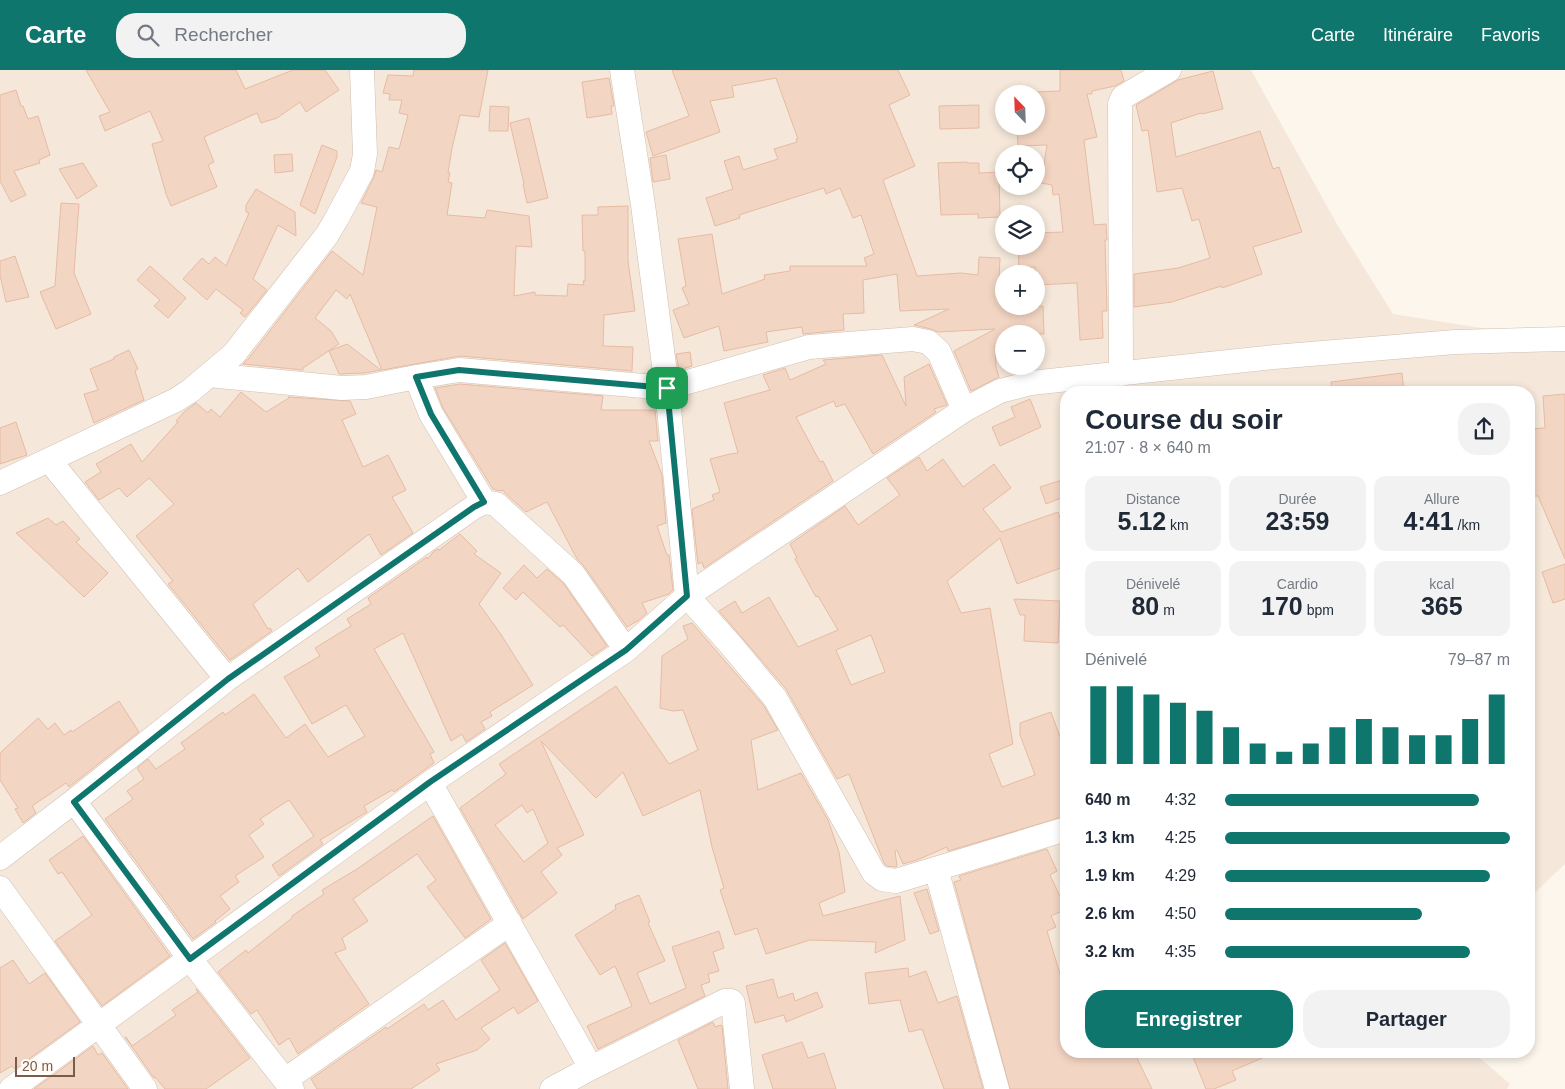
<!DOCTYPE html>
<html lang="fr">
<head>
<meta charset="utf-8">
<style>
  :root { --surface:#fff; --page:#f2f2f3; --text:#1f2937; --muted:#747a83; --accent:#0f766e }
  body { margin:0; font-family:Arial,sans-serif; background:var(--page); color:var(--text); height:100vh; display:flex; flex-direction:column; font-size:19px; white-space:nowrap }
  * { box-sizing:border-box; margin:0 }
  p { font-size:16px; color:var(--muted) }
  .icon { flex:none; width:28px; height:28px; fill:none; stroke:currentColor; stroke-width:2; stroke-linecap:round; stroke-linejoin:round }
  .map { position:relative; flex:1; overflow:hidden }
  .side { position:absolute; left:1060px; top:316px; width:475px; height:672px; display:flex; flex-direction:column; background:var(--surface); border-radius:20px; box-shadow:0 2px 8px #0003 }
  .side>* { flex:none }
  .needle { width:32px; rotate:337deg }
  .buttons { position:absolute; left:995px; top:15px; display:grid; gap:10px }
  .buttons a { display:grid; place-items:center; width:50px; height:50px; border-radius:50%; background:var(--surface); box-shadow:0 2px 8px #0003; font-size:25px }
  .scale { position:absolute; left:15px; bottom:12px; width:60px; box-sizing:border-box; padding-left:5px; border:2px solid #7a5c4d; border-top:0; font-size:14px; line-height:18px; white-space:nowrap; color:#7a5c4d; -webkit-text-stroke:4px #fffaf3; paint-order:stroke }
  .pin { position:absolute; display:grid; place-items:center; width:42px; height:42px; color:#fff; margin:-21px; border-radius:10px; box-shadow:0 2px 8px #0006 }
  .round { display:grid; place-items:center; flex:none; width:52px; height:52px; border-radius:20px; background:var(--page) }
  .headline { display:flex; align-items:center; justify-content:space-between; height:85px; padding:0 25px }
  h1 { font-size:28px; font-weight:600; line-height:38px }
  .stats { display:grid; grid-template-columns:repeat(3,1fr); gap:8px; height:85px; padding:5px 25px }
  .stats div { display:grid; align-content:center; border-radius:12px; background:var(--page); text-align:center }
  .stats b { font-size:25px; font-weight:600 }
  .stats small { font-size:14px; font-weight:400 }
  .stats p { font-size:14px }
  .chart { height:140px; padding:10px 25px }
  .chart p { display:flex; justify-content:space-between }
  .chart svg { width:100%; height:90px; margin-top:5px; stroke:var(--accent); stroke-width:6 }
  .button { display:flex; gap:10px; margin-top:auto; padding:10px 25px }
  .button a { flex:1; height:58px; border-radius:20px; background:var(--accent); color:#fff; font-size:20px; font-weight:600; line-height:58px; text-align:center }
  .button a+a { background:var(--page); color:var(--text) }
  ul { padding:0 25px; list-style:none; font-size:16px }
  li { display:grid; grid-template-columns:80px 60px 1fr; align-items:center; height:38px }
  li i { height:12px; border-radius:6px; background:var(--accent) }
  header { display:flex; align-items:center; gap:30px; box-sizing:border-box; height:70px; padding:0 25px; background:var(--accent); color:#fff }
  header strong { font-size:24px }
  nav { display:flex; gap:28px; margin-inline-start:auto; font-size:18px }
  .search { width:350px; height:45px; background:var(--page); display:flex; align-items:center; gap:12px; box-sizing:border-box; padding:0 18px; border-radius:20px; color:var(--muted); font-size:19px }
  .map>svg:first-child { display:block }
  .residential { fill:#f5e8da; fill-rule:evenodd }
  .building { fill:#f3d5c3; stroke:#e6bba3; fill-rule:evenodd }
  .lines { fill:none; stroke-linecap:round; stroke-linejoin:round }
  .street-casing { stroke:#d1beb0; stroke-width:25 }
  .street { stroke:#fff; stroke-width:24 }
  .route-casing { stroke:#fff; stroke-width:10 }
  .route { stroke:#0f766e; stroke-width:6 }
</style>
</head>
<body>
<header>
<strong>Carte</strong>
<div class="search"><svg class="icon" aria-label="search" viewBox="0 0 24 24"><circle cx="10" cy="10" r="6"/><path d="M15 15l6 6"/></svg>Rechercher</div>
<nav><a>Carte</a><a>Itinéraire</a><a>Favoris</a></nav>
</header>
<div class="map">
<svg width="1565" height="1019" viewBox="0 0 1565 1019">
  <rect width="100%" height="100%" fill="#fdf6ec"/>
  <path class="residential" d="M0,0H1251L1338,156L1393,244L1565,271V794L1529,828V322H1066V982L1474,983L1510,1014L1507,1019H0ZM1004,24H1036V56H1004ZM1004,84H1036V116H1004ZM1004,144H1036V176H1004ZM1004,204H1036V236H1004ZM1004,264H1036V296H1004Z"/>
  <path class="building" d="M86,0H236L245,19L293,0H325L339,20L306,42L300,32L277,48L261,53L257,43L204,67L214,92L208,95L217,117L171,136L166,124L152,74L163,71L150,41L105,61L99,46L110,42Z
    M414,0H488L479,47L460,45L452,78L448,103H450L448,112L452,113L447,145L485,148L487,140L529,146L532,177L516,176L514,226L535,222V225L567,226L568,214L584,215L583,211H585V181H583L582,145H598V137L628,136V191L635,241L604,245L603,276L633,277L632,301L460,286L382,300L350,224L347,229L336,220L315,248L331,261L339,274L303,298V300L243,294L249,288L332,181L363,205L377,137L361,133L374,107L376,100L382,102L389,77L399,79L408,45L399,43L402,30H389L390,24L383,23L388,5L413,6Z
    M672,0H898L910,25L889,35L915,96L883,110L917,206L961,203L978,205L979,187L1000,188L998,231H1004V236H1043L1044,264H1004V275L995,276L996,297L999,307L971,321L954,281L995,259L938,262L931,259L914,255L949,239L900,241L897,204L863,210L864,243L843,244L844,260L803,264L802,257L766,262L768,272L724,281L719,256L684,268L673,240L689,234L682,218L686,216L678,169L712,164L722,224L765,209L764,205L790,201V196H867L864,188L874,184L861,145L853,148L840,118L826,124L824,118L739,145L740,148L715,156L706,128L733,119L724,91L739,86L743,100L778,89L774,79L797,72L796,69H798L776,8L732,16L734,27L710,31L720,62L653,86L646,62L689,46Z
    M1060,0H1121L1124,11L1115,16L1092,21V24H1087L1097,67L1084,70L1094,155L1106,154L1107,170H1105L1107,241H1102L1103,268L1080,270L1077,213L1036,215L1035,197L1019,198L1018,176H1036V163L1063,162L1059,124L1053,125L1052,115L1041,113L1047,75L1018,76L1017,56H1036V22L1060,21Z
    M1213,1L1223,39L1202,44L1201,43L1171,53L1176,87L1260,61L1273,99L1279,97L1302,162L1253,177L1262,204L1222,218L1221,216L1172,232L1134,237V204L1178,198L1210,188L1199,149L1192,151L1182,118L1157,122L1148,60L1142,61L1136,35L1178,10Z
    M609,8L614,36H611L612,44L587,48L582,12Z
    M16,20L21,36H23L28,49L38,46L50,85L39,90L40,93L14,101L26,125L11,132L0,111V25Z
    M979,35V58L940,59L939,36Z
    M490,36L509,37L508,61H489Z
    M529,48L548,128L527,133L523,114H524L510,53Z
    M322,75L337,81V87L315,144L300,135Z
    M292,84L293,101L275,103L274,85Z
    M666,85L670,109L653,112L650,88Z
    M967,92V93H979V103L999,102L1000,147L978,148V144L941,145L938,93Z
    M83,93L97,116L77,129L59,99Z
    M256,119L295,142L296,166L278,155L253,209L267,220L245,247L240,243L243,240L216,219L207,230L183,209L202,188L209,194L215,187L226,196L249,143L246,142V135Z
    M61,133L79,134L74,203L91,244L56,259L40,222L55,216Z
    M15,186L29,227L6,232L0,205V191Z
    M150,196L186,228L168,248L154,236L160,230L137,210Z
    M347,274L381,300L364,303L339,304L329,281Z
    M129,280L138,299L135,301L144,330L94,353L84,324L98,320L90,299L114,289V287Z
    M690,282L692,296L679,300L676,284Z
    M882,285L906,336L904,307L929,294L947,335L934,339L936,342L873,384L845,334L836,337L834,331L796,347L820,392L823,391L833,411L704,498L702,492L698,494L692,439L714,430L712,425L720,422L710,389L730,384L738,383L724,333L770,320L763,305L785,298L790,310L826,294L823,290Z
    M1402,303L1404,322H1332L1331,312Z
    M460,314L603,326L601,340H655L658,371H649L662,405L666,453L657,456L667,485H669L673,520L669,524L642,533L647,543L639,550L627,557L584,496L577,489L547,432L526,442L505,423L503,420L500,421L493,419L443,338L435,318Z
    M241,322L266,342L289,328L288,327L350,331L356,344L342,350L363,397L388,385L406,420L392,427L413,463L381,485L369,464L308,512L298,498L253,534L268,559L270,558L272,561L230,590L168,514L173,511L136,466L174,434L149,408L127,427L119,418L99,430L85,412L101,402L96,394L131,374L142,392L178,352L176,351L185,341L196,333L208,343L211,339L220,347Z
    M1565,324V489L1538,426H1529V359L1545,358L1543,326Z
    M1030,329L1041,357L1000,376L992,357L1015,347L1011,337Z
    M16,352L27,385L0,394V358Z
    M919,387L927,401L943,389L963,417L994,394L1011,418L983,439L1001,462L1058,442L1066,465V496L1017,514L1000,468L947,511L961,543L990,538L1013,674L989,684L1002,717L1035,705L1020,665V653L1051,642L1060,667L1066,665V746L948,781L947,777L917,790L903,794L897,780L895,781L897,796L895,797L887,796L884,793L849,704L837,709L786,619L719,541L735,531L742,543L769,527L798,577L838,560L818,526L816,527L795,489L797,488L790,474L845,436L858,455L900,425L887,408ZM871,565L885,602L851,615L836,580Z
    M1062,410L1066,426L1046,434L1040,417Z
    M48,448L56,455L63,451L80,469L76,472L108,503L84,527L16,463Z
    M460,464L477,481L474,484L501,503L479,534L500,563L533,615L490,642L492,646L481,652L485,659L466,672L462,664L451,671L403,563L374,579L434,682L430,684L434,693L394,722L392,720L364,736L367,742L320,770L323,774L279,806L272,795L314,766L289,730L260,749L264,754L249,765L264,787L235,806L239,812L220,826L230,839L215,851L216,852L193,869L105,749L133,729L127,721L144,709L137,698L148,689L156,699L185,679L181,673L223,642L225,645L254,624L286,668L305,654L328,687L365,666L346,635L312,654L284,607L320,586L315,578L351,556L347,549L371,534L368,528L427,487L428,489L433,482L438,479L439,480Z
    M1565,494V529L1553,533L1542,502Z
    M524,495L537,508L547,499L563,513L607,576L592,586L563,555L560,557L523,522L516,530L503,518Z
    M1014,529L1060,531L1058,573L1024,571L1025,545H1020Z
    M692,553L764,636L778,660L751,670L758,720L801,703L828,750L839,782L845,822L819,833L823,846L900,826L905,870L875,883L876,872L810,870L766,884L757,858L735,865L720,820L724,818L712,777L700,720L643,746L623,702L596,728L541,671L584,765L557,778L562,785L541,802L557,823L523,849L460,738L506,704L499,694L616,616L669,694L698,680L683,640L673,641L660,638L662,586L688,569L683,556ZM522,735L527,743L533,739L548,773L524,792L495,755Z
    M119,631L139,662L69,717L66,713L32,736L36,743L23,753L15,739L18,738L0,710V683L38,648L48,659L55,653L64,665L71,660L72,662Z
    M433,746L491,849L465,868L427,817L436,810L417,784L353,829L368,851L342,868L346,879L335,883L369,934L298,984L289,968L279,975L257,940L251,944L218,902L246,880L248,883L292,848V846L324,824L322,820L357,799Z
    M83,766L170,886L102,936L55,871L92,845L62,802L58,804L49,790Z
    M1047,779L1057,801L1050,805L1066,839L1051,846L1056,857L1047,861L1064,917L1066,916V982H1134L1152,1019H1010L954,812L961,810L959,806Z
    M927,819L939,861L930,864L914,823Z
    M639,825L650,852L648,853L665,891L637,903L650,934L686,918L672,877L719,861L724,878L713,882L719,901L708,904L710,912L701,915L705,926L598,979L587,956L632,936L615,896L600,905L575,865L616,839L615,835Z
    M505,873L538,931L518,944L514,937L481,958L490,969L477,980L436,994L440,1000L411,1019H317L311,1009L386,957L387,959L424,934L428,940L443,930L456,950L500,920L481,890Z
    M13,890L29,914L45,903L80,952L15,999L12,996L0,1003V898Z
    M908,898L909,907L926,901L938,933L957,926L983,1019H944L922,959L909,962L900,930L869,934L865,903Z
    M773,909L778,928L793,923L795,931L817,922L823,937L786,952L784,945L755,953L746,916Z
    M196,919L250,988L206,1019H165L155,1007L154,1008L125,967H126L132,976L176,945L172,940L198,922Z
    M713,952L715,957L721,955L722,956L728,1019H698L678,970Z
    M802,972L808,988L824,983L836,1019H773L762,985Z
    M93,976L98,985L102,983L128,1019H34Z
    M1191,982H1235L1274,983L1232,1001L1236,1010L1214,1019H1206Z"/>
  <g class="lines">
    <g class="street-casing">
      <path id="street" d="M622,0L643,135L667,318L687,526L730,574L775,628L874,803L882,809L896,811L1066,759
        M1121,304L1120,34L1123,27L1169,0
        M209,305L342,318L366,317L416,307L459,300L667,318L809,277L913,269L928,272L939,282L964,340
        M416,307L431,344L484,432
        M49,390L227,609
        M0,413L176,330L190,321L234,284L327,165L337,148L362,101L365,84L362,0
        M430,713L591,998
        M74,731L190,889L292,1019
        M0,788L74,731L227,609L474,437L484,432L496,434L573,504L626,580
        M936,799L997,1019
        M0,818L145,1019
        M285,1010L510,853
        M11,1019L430,713L626,580L687,526L964,340L1000,321L1031,313L1274,287L1455,272L1565,269
        M552,1019L591,998L725,931H731L733,933L742,1019"/>
    </g>
    <use href="#street" class="street"/>
  </g>
  <g class="lines">
    <g class="route-casing">
      <path id="route" d="M459,300L667,318L687,526L626,580L430,712L190,889L74,732L228,609L474,437L484,432L431,344L416,307Z"/>
    </g>
    <use href="#route" class="route"/>
  </g>
</svg>
<div class="buttons">
<a><svg class="needle" viewBox="-14 -14 28 28"><path d="M0-13l5 13h-10z" fill="#e53935"/><path d="M0 13l5-13h-10z" fill="#747a83"/></svg></a>
<a><svg class="icon" aria-label="locate" viewBox="0 0 24 24"><circle cx="12" cy="12" r="6"/><path d="M12 2v4M12 18v4M2 12h4M18 12h4"/></svg></a>
<a><svg class="icon" aria-label="layers" viewBox="0 0 24 24"><path d="M12 4l9 5-9 5-9-5zM3 14l9 5 9-5"/></svg></a>
<a>+</a>
<a>−</a>
</div>
<div class="scale">20 m</div>
<div class="pin" style="left:667px;top:318px;background:#1e9e55"><svg class="icon" aria-label="arrive" viewBox="0 0 24 24"><path d="M6 21V4h12l-3 4 3 4H6"/></svg></div>
<section class="side">
<div class="headline"><div><h1>Course du soir</h1><p>21:07 · 8 × 640 m</p></div><a class="round"><svg class="icon" aria-label="share" viewBox="0 0 24 24"><path d="M12 15V3M7 8l5-5 5 5M5 13v7h14v-7"/></svg></a></div>
<div class="stats">
<div><p>Distance</p><b>5.12<small> km</small></b></div>
<div><p>Durée</p><b>23:59</b></div>
<div><p>Allure</p><b>4:41<small> /km</small></b></div>
</div>
<div class="stats">
<div><p>Dénivelé</p><b>80<small> m</small></b></div>
<div><p>Cardio</p><b>170<small> bpm</small></b></div>
<div><p>kcal</p><b>365</b></div>
</div>
<div class="chart"><p><span>Dénivelé</span>79–87 m</p>
<svg viewBox="0 0 160 44" preserveAspectRatio="none"><path d="M5 44V6M15 44V6M25 44V10M35 44V14M45 44V18M55 44V26M65 44V34M75 44V38M85 44V34M95 44V26M105 44V22M115 44V26M125 44V30M135 44V30M145 44V22M155 44V10"/></svg>
</div>
<ul>
<li><b>640 m</b>4:32<i style="width:89%"></i></li>
<li><b>1.3 km</b>4:25<i style="width:100%"></i></li>
<li><b>1.9 km</b>4:29<i style="width:93%"></i></li>
<li><b>2.6 km</b>4:50<i style="width:69%"></i></li>
<li><b>3.2 km</b>4:35<i style="width:86%"></i></li>
</ul>
<div class="button"><a>Enregistrer</a><a>Partager</a></div>
</section>
</div>
</body>
</html>
